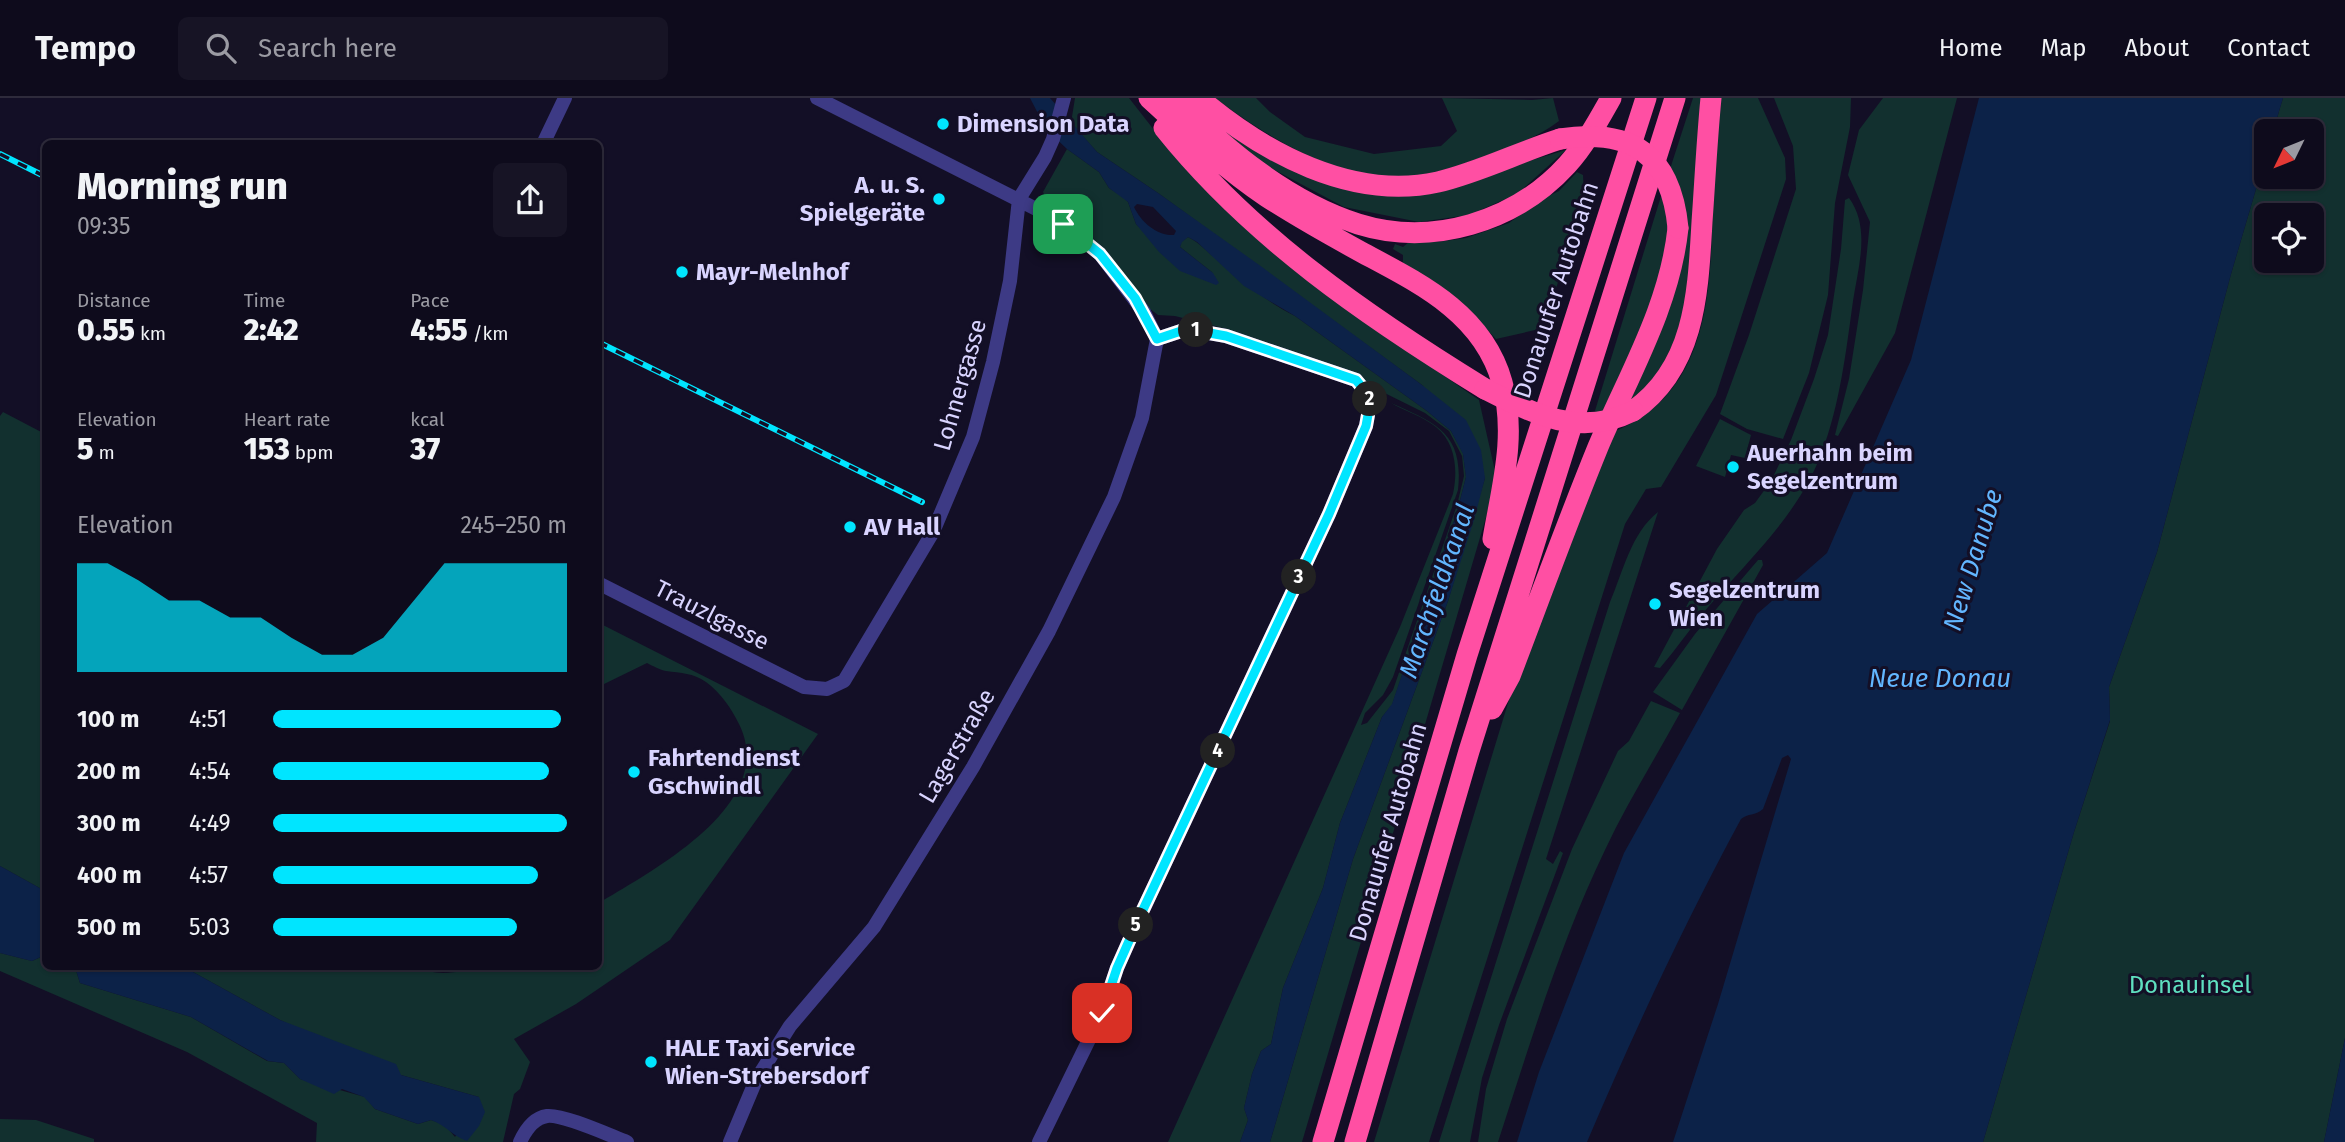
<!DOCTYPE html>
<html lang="en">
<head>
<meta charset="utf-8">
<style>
  :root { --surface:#0e0b1c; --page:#171425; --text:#f1f3f6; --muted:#9b9ba3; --line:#2e2b3b; --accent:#00e5ff }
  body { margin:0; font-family:"Fira Sans",sans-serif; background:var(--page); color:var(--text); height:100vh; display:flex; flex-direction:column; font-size:26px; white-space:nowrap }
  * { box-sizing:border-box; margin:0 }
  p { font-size:23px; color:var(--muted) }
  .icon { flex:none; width:38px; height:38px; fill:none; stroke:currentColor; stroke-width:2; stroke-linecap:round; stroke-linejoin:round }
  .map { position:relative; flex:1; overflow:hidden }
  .sheet { position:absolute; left:42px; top:42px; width:560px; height:830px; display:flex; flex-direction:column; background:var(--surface); border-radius:10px; box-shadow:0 2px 5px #0004,0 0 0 2px var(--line) }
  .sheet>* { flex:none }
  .needle { width:46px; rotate:227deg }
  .fabs { position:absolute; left:2254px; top:21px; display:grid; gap:14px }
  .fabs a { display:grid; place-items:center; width:70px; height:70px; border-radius:10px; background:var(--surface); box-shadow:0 2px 5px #0004,0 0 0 2px var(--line); font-size:35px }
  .pin { position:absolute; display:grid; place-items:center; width:60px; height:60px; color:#fff; margin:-30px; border-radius:14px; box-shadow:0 4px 10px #0006 }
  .km { position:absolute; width:35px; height:35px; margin:-18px; border-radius:50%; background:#222; color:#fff; font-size:19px; line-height:35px; text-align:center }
  .round { display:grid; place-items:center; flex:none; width:74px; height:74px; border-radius:10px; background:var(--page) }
  .overview { display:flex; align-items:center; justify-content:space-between; height:119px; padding:0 35px }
  h1 { font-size:38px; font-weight:800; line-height:52px }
  .figures { display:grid; grid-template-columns:repeat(3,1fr); gap:10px; height:119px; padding:7px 35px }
  .figures div { display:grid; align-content:center }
  .figures b { font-size:30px; font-weight:800 }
  .figures small { font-size:19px; font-weight:400 }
  .figures p { font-size:19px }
  .chart { height:196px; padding:14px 35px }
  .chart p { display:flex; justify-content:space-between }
  .chart svg { width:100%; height:126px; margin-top:7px; fill:var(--accent); opacity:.7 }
  ul { padding:0 35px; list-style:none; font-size:23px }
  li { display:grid; grid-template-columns:112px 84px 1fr; align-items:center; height:52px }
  li i { height:18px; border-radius:9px; background:var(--accent) }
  header { display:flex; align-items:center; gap:42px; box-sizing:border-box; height:98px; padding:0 35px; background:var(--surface); border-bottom:2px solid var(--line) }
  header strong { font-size:33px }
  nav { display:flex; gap:38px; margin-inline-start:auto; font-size:24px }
  .search { width:490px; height:63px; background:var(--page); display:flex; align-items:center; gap:18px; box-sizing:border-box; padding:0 24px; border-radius:10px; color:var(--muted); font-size:26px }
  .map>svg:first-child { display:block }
  .green { fill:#12302f; fill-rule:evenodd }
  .water { fill:#0c2248; fill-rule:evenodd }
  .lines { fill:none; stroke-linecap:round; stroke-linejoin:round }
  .street { stroke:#3d3a85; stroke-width:14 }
  .highway { stroke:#ff4fa3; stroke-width:21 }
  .rail-casing { stroke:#00e5ff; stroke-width:6 }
  .rail { stroke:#130f26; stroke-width:3.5; stroke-dasharray:10; stroke-linecap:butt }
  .highway-bridge { stroke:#ff4fa3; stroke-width:21 }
  .route-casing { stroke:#fff; stroke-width:14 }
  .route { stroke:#00e5ff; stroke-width:9 }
  .poi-dot { fill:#00e5ff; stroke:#130f26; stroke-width:2.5 }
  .labels { text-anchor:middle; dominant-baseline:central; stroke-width:6; stroke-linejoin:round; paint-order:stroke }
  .poi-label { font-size:24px; font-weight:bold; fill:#d9d4ff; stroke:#130f26; text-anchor:start }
  .street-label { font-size:24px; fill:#d9d4ff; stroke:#130f26 }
  .park-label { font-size:24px; fill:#5fe0c0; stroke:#130f26 }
  .water-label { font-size:26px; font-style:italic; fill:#62b6ff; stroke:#130f26 }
</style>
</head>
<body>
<header>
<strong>Tempo</strong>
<div class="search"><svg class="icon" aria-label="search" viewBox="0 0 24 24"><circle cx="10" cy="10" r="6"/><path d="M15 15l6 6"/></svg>Search here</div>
<nav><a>Home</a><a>Map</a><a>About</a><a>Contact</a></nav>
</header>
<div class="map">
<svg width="2345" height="1044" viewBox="0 0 2345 1044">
  <rect width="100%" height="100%" fill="#130f26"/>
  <path class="green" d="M1075,0H1129L1165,46L1333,201L1479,302L1497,382L1302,1044H1270L1353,761L1448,503L1485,380L1422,287L1158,95L1097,54L1071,25Z
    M1215,0H1256L1270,14L1305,39L1374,56L1441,48L1457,33L1442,0L1532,2L1553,0L1559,23C1537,40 1513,48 1487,57C1461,67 1433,77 1405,79C1339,84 1266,38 1215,0Z
    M1693,0H1705L1684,223L1655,283L1629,305L1674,193L1670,71Z
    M1721,0H1758L1785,60L1786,81L1716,297L1661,389L1646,391L1625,426L1429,1044H1374L1512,592L1613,334C1730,287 1707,149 1715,48C1716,32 1719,16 1721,0Z
    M1774,0H1851L1850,29L1835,105L1828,197L1809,275L1783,341L1747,331L1720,316L1749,237L1796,91L1793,48Z
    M1883,0H1957L1895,235L1838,338L1835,337L1849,281L1863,192L1870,124L1848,77L1859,32Z
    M2283,0H2345V940L2324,1044H1983L2074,734L2110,623L2109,589L2157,454L2231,176L2266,57V79H2312V33H2273ZM2266,117H2312V163H2266Z
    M1194,10L1363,94L1532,62L1566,52L1517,96L1469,117L1419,124L1344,109L1258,63Z
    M1067,51L1099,74L1109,90L1123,99L1128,104L1136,126L1146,136L1213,175L1180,149L1181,144L1188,139C1200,145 1208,155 1219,163C1242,183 1268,205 1295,218L1427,313L1451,333L1463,355L1466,379L1457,414L1392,607L1382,619L1340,725L1323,790L1283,890L1271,946L1261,953L1252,976L1244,1010L1248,1022L1240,1044H1168L1400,529L1453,396C1458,373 1456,345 1436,329C1424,319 1405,313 1391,305C1436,325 1464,335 1458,392L1393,579L1383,597L1365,615L1361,627L1367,625L1393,592L1457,407L1464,378L1462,358L1449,333L1425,315L1316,261L1227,231L1175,218L1158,217L1145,207L1078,129L1050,109L1043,94Z
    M1577,74L1583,77L1584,99L1544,230L1496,241C1468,209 1440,189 1403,166V157L1393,151L1395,146L1403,149L1409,144H1438L1466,140L1509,125L1540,102L1559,93Z
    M1662,95C1684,171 1634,248 1603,315L1594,316Z
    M1849,100C1871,130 1858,170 1853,203C1846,254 1840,306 1822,354C1799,416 1751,459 1709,508C1692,528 1677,550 1660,570L1654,569L1717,451L1744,412L1755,405L1771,383L1791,342L1814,281L1828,237L1841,151L1845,102Z
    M3,314L45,336V793L0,768V318Z
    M1720,321L1751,337L1745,360L1731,357L1725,379L1696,368Z
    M1658,414L1546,761L1553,766L1560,753L1563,755L1499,927L1482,980L1470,1044H1439L1610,504C1623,474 1631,435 1658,414Z
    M1758,462H1762L1763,467L1682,612L1653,594L1695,536Z
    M599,525L818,636L670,842L576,906L514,941L530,964L520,991L514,996L503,1044H316L317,1025L187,954L0,873V855L32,863L45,857L46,868H68L76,872L80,885L191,919L267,963L284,965L300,981L365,999L375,1011L418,1026L431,1022L445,1027L455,1039L479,999L401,977L280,922L182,868H417C434,880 463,874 482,868H598L599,805C653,772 779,706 739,626C731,610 721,595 706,584C693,575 681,575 666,573C660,572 653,568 647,565L602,587L599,582Z
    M1651,603L1680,615C1655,661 1627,705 1605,752C1560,845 1530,946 1498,1044H1478L1486,991L1507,921L1572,751L1618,653L1629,643Z
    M0,1021L36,1022L94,1041V1044H0Z"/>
  <path class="water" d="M1030,0H1050L1097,54L1158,95L1262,169L1422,287L1466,322L1481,352L1485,380L1474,422L1448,503L1353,761L1270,1044H1240L1248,1022L1244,1010L1252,976L1261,953L1271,946L1283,890L1323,790L1340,725L1382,619L1392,606L1457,414L1466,379L1463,356L1451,333L1427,313L1295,218L1244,188L1197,144L1188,139L1182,144L1180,149L1213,175L1219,185L1216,187L1180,173L1159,154L1136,126L1128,104L1109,90L1099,74L1067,51L1046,31ZM1137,106L1153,109L1176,133L1174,137C1157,138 1141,124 1134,109Z
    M1979,0H2283L2273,33H2266V57L2231,176L2157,454L2109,589L2110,622L2074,734L1983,1044H1673L1718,906L1791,661L1788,657L1782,660L1763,711C1755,718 1748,715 1741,721C1684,826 1634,934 1587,1044H1517L1539,974L1624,755L1757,516L1827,455L1911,262Z
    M0,768L45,793V857L32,863L0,855Z
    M68,868H182L280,922L396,966L401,977L479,999L485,1014L479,1028L467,1043C452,1038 446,1027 431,1022L418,1026L375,1011L364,999L342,991L334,996L300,981L284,965L268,963L191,919L80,885L76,872Z
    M2345,940V1044H2324Z"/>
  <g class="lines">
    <path class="street" d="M817,0L1058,122L1100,156L1144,214L1157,241
      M543,46L565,0
      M598,485L804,589L827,591L844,583L933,434L973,339L993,264L1010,183L1019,101L1045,59L1053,41L1064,0
      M520,1044C525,1033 533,1020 547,1018C563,1016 611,1038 627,1044
      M730,1044L756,982L790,928L874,829L973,669L1049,533L1114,399L1142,320L1157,241
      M1039,1044L1102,915L1117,870L1141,816L1329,416L1366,328L1371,300L1356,282L1226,238L1187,231L1157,241"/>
    <path class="highway" d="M1149,0C1187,35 1224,70 1267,99C1298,119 1330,137 1363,155C1421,186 1483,216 1502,284C1517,337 1502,388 1493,441
      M1174,0C1226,52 1287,103 1358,126C1432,149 1515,124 1567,67C1585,47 1598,23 1611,0
      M1199,0C1264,55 1352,103 1438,84C1480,74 1519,54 1560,41
      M1164,30C1251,139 1368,219 1485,291
      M1633,313C1696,269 1698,193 1702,124C1705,82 1707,41 1711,0
      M1492,611L1510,578C1539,502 1567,425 1598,349C1628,278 1670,208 1678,130
      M1323,1044L1467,557L1646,0
      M1355,1044L1469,653L1675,0"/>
    <g class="rail-casing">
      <path id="rail" d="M0,56L46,79
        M598,244L922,404"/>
    </g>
    <use href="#rail" class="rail"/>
    <path class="highway-bridge" d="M1560,41C1631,30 1671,56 1678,130
      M1485,291C1534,316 1580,340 1633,313"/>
  </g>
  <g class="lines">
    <g class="route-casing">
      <path id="route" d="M1063,126L1100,156L1135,200L1157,241L1187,231L1226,238L1356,282L1371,300L1366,328L1329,416L1141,816L1117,870L1102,915"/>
    </g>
    <use href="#route" class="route"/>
  </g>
  <g class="poi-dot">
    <circle cx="943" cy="26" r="7"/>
    <circle cx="939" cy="101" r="7"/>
    <circle cx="682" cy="174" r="7"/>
    <circle cx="1733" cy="369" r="7"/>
    <circle cx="850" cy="429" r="7"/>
    <circle cx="1655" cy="506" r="7"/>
    <circle cx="634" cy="674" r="7"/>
    <circle cx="651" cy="964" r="7"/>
  </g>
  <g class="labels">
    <g class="poi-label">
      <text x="957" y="26">Dimension Data</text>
      <text x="925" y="87" text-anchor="end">A. u. S.<tspan x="925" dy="28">Spielgeräte</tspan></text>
      <text x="696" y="174">Mayr-Melnhof</text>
      <text x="1747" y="355">Auerhahn beim<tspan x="1747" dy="28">Segelzentrum</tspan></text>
      <text x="864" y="429">AV Hall</text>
      <text x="1669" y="492">Segelzentrum<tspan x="1669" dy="28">Wien</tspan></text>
      <text x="648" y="660">Fahrtendienst<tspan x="648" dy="28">Gschwindl</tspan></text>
      <text x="665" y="950">HALE Taxi Service<tspan x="665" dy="28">Wien-Strebersdorf</tspan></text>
    </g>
    <g class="street-label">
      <text transform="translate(1556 192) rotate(-72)">Donauufer Autobahn</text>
      <text transform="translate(960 287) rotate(-74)">Lohnergasse</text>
      <text transform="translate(712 517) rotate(27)">Trauzlgasse</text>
      <text transform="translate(957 648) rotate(-60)">Lagerstraße</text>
      <text transform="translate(1388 734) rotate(-74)">Donauufer Autobahn</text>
    </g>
    <g class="park-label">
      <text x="2190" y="887">Donauinsel</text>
    </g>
    <g class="water-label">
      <text transform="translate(1973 462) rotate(-73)">New Danube</text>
      <text transform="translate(1437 493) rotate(-71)">Marchfeldkanal</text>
      <text x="1940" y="580">Neue Donau</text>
    </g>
  </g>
</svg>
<div class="fabs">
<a><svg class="needle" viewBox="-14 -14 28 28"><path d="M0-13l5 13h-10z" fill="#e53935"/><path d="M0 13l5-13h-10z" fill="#9b9ba3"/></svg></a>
<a><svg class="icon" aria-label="locate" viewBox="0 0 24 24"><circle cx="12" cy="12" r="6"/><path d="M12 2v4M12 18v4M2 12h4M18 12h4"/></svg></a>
</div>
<div class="pin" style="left:1063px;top:126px;background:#1e9e55"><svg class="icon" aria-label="arrive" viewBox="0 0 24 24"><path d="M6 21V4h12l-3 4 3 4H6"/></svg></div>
<div class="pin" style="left:1102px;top:915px;background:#d93025"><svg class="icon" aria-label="check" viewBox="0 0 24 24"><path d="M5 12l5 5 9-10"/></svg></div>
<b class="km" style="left:1196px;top:232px">1</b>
<b class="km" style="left:1370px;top:301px">2</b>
<b class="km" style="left:1299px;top:479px">3</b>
<b class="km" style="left:1218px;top:653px">4</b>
<b class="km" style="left:1136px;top:827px">5</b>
<section class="sheet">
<div class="overview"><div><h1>Morning run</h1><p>09:35</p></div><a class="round"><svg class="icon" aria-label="share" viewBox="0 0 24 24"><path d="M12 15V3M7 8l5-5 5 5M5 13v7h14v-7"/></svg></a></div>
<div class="figures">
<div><p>Distance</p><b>0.55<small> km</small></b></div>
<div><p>Time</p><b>2:42</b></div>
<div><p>Pace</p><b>4:55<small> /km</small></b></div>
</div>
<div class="figures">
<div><p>Elevation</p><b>5<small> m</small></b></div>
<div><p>Heart rate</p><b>153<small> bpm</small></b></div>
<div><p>kcal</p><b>37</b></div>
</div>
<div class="chart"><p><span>Elevation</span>245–250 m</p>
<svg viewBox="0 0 160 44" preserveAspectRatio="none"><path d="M0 44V6L10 6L20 12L30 19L40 19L50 25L60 25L70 32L80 38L90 38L100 32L110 19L120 6L130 6L140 6L150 6L160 6V44z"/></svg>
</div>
<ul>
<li><b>100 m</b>4:51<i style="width:98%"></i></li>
<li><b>200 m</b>4:54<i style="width:94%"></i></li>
<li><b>300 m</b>4:49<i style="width:100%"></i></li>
<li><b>400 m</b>4:57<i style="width:90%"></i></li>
<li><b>500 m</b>5:03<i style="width:83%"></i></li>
</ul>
</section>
</div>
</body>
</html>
